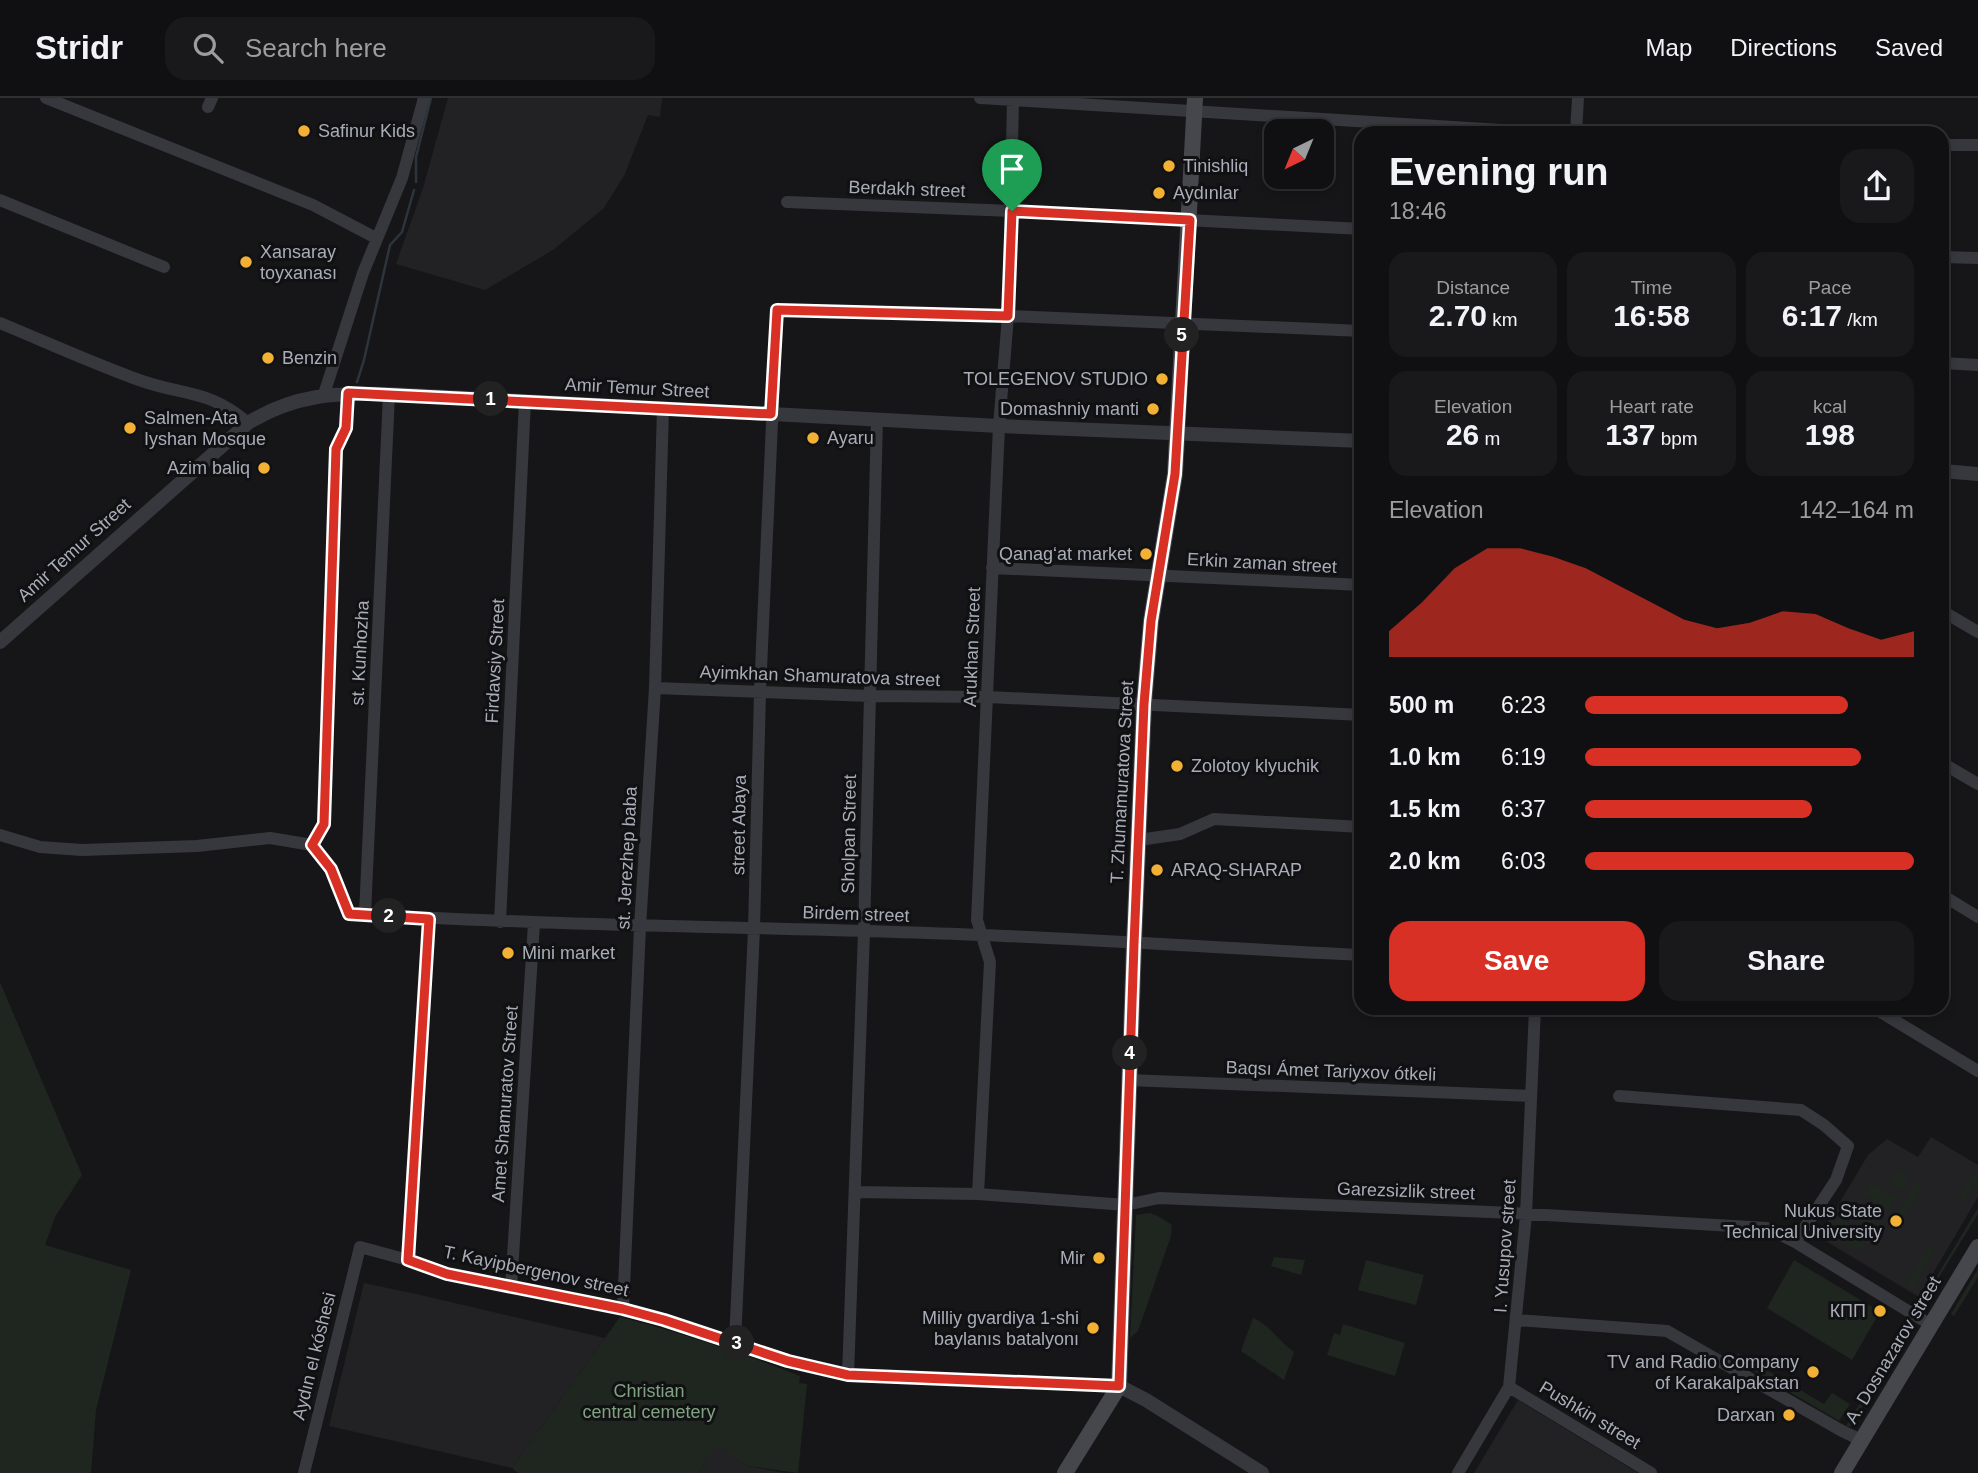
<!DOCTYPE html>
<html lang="en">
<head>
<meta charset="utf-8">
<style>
  :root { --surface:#101012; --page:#19191b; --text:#f1f3f6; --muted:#9c9d9f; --line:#303032; --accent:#d93025 }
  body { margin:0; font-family:Arial,sans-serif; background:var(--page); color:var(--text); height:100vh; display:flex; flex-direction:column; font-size:26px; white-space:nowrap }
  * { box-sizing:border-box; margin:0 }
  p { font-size:23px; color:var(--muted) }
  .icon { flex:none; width:38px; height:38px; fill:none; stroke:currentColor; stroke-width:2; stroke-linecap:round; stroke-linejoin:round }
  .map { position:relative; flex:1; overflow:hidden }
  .sheet { position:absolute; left:1354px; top:28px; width:595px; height:889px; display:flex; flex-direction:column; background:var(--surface); border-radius:21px; box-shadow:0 4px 10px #0003,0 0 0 2px var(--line) }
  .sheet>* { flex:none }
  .needle { width:46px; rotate:223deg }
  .buttons { position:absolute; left:1264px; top:21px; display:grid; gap:14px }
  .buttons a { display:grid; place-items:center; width:70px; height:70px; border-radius:14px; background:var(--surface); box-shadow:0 4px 10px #0003,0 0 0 2px var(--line); font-size:35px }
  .pin { position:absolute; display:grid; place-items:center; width:60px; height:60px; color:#fff; margin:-72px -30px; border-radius:50% 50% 50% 0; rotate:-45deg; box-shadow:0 0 7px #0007 }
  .pin .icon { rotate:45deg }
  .km { position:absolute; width:35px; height:35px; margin:-18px; border-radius:50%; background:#222; color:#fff; font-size:19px; line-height:35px; text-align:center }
  .round { display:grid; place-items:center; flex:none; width:74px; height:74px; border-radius:21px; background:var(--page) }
  .summary { display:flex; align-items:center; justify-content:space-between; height:119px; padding:0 35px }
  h1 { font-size:38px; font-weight:600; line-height:52px }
  .figures { display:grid; grid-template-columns:repeat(3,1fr); gap:10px; height:119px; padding:7px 35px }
  .figures div { display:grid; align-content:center; border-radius:18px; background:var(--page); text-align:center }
  .figures b { font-size:30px; font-weight:600 }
  .figures small { font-size:19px; font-weight:400 }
  .figures p { font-size:19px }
  .chart { height:196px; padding:14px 35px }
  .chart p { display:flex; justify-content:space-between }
  .chart svg { width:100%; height:126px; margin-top:7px; fill:var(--accent); opacity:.7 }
  .cta { display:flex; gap:14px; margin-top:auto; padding:14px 35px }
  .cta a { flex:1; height:80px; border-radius:21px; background:var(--accent); color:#fff; font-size:28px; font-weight:600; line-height:80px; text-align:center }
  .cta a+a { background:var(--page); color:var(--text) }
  ul { padding:0 35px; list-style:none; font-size:23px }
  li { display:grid; grid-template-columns:112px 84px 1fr; align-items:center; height:52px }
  li i { height:18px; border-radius:9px; background:var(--accent) }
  header { display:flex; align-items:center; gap:42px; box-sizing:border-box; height:98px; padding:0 35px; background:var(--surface); border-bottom:2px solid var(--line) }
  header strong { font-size:33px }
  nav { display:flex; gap:38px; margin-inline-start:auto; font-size:24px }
  .search { width:490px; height:63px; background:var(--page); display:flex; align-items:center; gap:18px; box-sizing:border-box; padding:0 24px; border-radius:21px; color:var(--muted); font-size:26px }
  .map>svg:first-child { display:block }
  .built { fill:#222225 }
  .green { fill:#1e261f }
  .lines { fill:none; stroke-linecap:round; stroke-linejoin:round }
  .stream { stroke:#2c353c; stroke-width:2.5 }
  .minor { stroke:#37383d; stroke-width:12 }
  .tertiary { stroke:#37383d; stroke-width:14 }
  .secondary { stroke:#45474d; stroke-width:16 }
  .route-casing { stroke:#fff; stroke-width:14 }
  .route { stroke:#d93025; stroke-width:9 }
  .poi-dot { fill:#f2b134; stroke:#111113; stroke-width:2.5 }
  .labels { text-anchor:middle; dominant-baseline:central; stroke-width:6; stroke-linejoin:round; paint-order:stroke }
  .poi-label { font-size:18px; fill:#a8adb8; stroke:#111113; text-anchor:start }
  .street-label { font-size:18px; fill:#a8adb8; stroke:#111113 }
  .park-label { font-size:18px; fill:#7fa381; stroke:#111113 }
</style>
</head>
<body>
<header>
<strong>Stridr</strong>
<div class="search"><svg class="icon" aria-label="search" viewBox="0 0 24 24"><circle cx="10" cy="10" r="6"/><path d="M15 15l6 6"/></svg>Search here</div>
<nav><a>Map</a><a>Directions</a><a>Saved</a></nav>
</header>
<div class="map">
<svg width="1978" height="1375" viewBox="0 0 1978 1375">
  <rect width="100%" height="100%" fill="#161618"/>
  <path class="built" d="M448,0H662L660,19L648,17L624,78L603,111L553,152L485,192L396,166L423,90Z
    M1931,1039L1978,1067V1099L1919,1199L1819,1139L1868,1057L1887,1041L1918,1059Z
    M364,1185L416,1196L605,1240L512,1370L329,1328Z
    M1518,1302L1638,1375H1474Z
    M716,1347L748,1368L785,1375H699Z"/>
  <path class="green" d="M0,884L82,1077L55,1119L45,1147L131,1172L96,1312L91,1375H0Z
    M1896,1072L1909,1080L1901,1094L1887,1086Z
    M1975,1072L1978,1073V1082L1965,1104L1959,1099Z
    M1870,1084L1898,1100L1890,1113L1863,1096Z
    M1915,1084L1923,1088L1904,1120L1896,1116Z
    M1855,1105L1877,1119L1871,1130L1848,1116Z
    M1978,1110V1116L1928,1197L1926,1196Z
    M1150,1115L1160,1119L1172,1127L1171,1138L1138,1233L1130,1240L1136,1117Z
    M1839,1119L1870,1138L1860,1155L1829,1136Z
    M1929,1148L1936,1152L1914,1190L1906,1186Z
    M1274,1159L1305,1162L1301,1177L1271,1168Z
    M1366,1162L1424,1177L1416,1207L1358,1192Z
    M1794,1162L1874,1210L1873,1215L1877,1219L1852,1262L1767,1210Z
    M1978,1171V1179L1954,1218L1951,1216Z
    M620,1219C681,1235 742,1255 800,1278L799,1285L807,1286L798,1375L748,1368L716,1348L699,1375H518L512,1370Z
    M1253,1220C1270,1227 1279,1243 1294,1254L1284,1282L1241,1253Z
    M1343,1226L1405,1245L1395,1278L1327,1257L1334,1235L1340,1237Z
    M1907,1227L1910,1229L1850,1329L1846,1328Z
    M1738,1255L1824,1306L1832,1295L1850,1306L1839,1323L1734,1261Z"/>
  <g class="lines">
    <path class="stream" d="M416,84V59L431,0
      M357,284L364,262L390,147L402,134L414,92"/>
    <path class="minor" d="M46,0L313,107L376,140
      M980,0L1550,35
      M208,9L212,0
      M1576,35L1578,0
      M1942,47H1978
      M0,102L164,169
      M787,104L1012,113L1362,131
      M1942,159L1978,160
      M0,225C46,244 92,265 139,282C183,298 209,291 248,325
      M1942,265L1978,267
      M324,296L363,175L402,80L424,0
      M992,470L1362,487
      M1942,513L1978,534
      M655,590L870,598L988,599L1362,617
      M1942,665L1978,686
      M0,737L40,749L82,752L197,748L270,740L312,747L331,771L349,815C560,829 771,828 982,837C1108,842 1235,851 1362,857
      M1139,742L1180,736L1214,721L1362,729
      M312,747L324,726L336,351L347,330L348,295
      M1942,797L1978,819
      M365,816L389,296
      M500,824L525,303
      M1874,910L1978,973
      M1129,982L1531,998
      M1619,998L1801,1012L1824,1027L1848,1048L1836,1082L1795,1144
      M855,1094L978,1096L1126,1107L1159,1100L1513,1115L1767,1130L1795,1144L1931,1227
      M978,1096L990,864L977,822L999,328L1008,218L1013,3
      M408,1162L429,821
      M511,1190L534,825
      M623,1211L640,829L655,590L663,310
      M1517,1222L1667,1233L1842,1333L1861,1342
      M735,1244L754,831L760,594L777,212L1008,218L1362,233
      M848,1277L864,834L877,321
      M1509,1289L1651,1375
      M304,1375L360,1149L408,1162L447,1176L623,1211L664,1222L788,1263L848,1277L1119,1288
      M1458,1375L1509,1289L1526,1117L1535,910"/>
    <path class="tertiary" d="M1942,373L1978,376
      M0,544L248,325C295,296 335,295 389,296L999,328L1362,343
      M1119,1288L1146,1302L1262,1375"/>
    <path class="secondary" d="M1065,1375L1119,1288L1134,846L1144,606L1151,523L1175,376L1195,0
      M1842,1375L1978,1149"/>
  </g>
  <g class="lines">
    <g class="route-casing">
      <path id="route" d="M1012,113L1190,122L1175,376L1151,523L1144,606L1134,846L1119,1288L848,1277L788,1263L664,1222L623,1211L447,1176L408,1162L429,821L349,816L331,771L312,747L324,726L336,351L346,330L348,295L771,316L777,212L1008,218Z"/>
    </g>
    <use href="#route" class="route"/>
  </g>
  <g class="poi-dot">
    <circle cx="304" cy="33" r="7"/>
    <circle cx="1169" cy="68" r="7"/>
    <circle cx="1159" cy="95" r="7"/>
    <circle cx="246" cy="164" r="7"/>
    <circle cx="268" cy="260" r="7"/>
    <circle cx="1162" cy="281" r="7"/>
    <circle cx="1153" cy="311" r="7"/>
    <circle cx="130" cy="330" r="7"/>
    <circle cx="813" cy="340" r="7"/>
    <circle cx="264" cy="370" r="7"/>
    <circle cx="1146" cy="456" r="7"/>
    <circle cx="1177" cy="668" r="7"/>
    <circle cx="1157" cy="772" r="7"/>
    <circle cx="508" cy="855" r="7"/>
    <circle cx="1896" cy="1123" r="7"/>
    <circle cx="1099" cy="1160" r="7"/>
    <circle cx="1880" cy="1213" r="7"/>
    <circle cx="1093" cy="1230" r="7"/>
    <circle cx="1813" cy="1274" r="7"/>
    <circle cx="1789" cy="1317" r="7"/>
  </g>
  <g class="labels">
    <g class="poi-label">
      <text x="318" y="33">Safinur Kids</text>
      <text x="1183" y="68">Tinishliq</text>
      <text x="1173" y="95">Aydınlar</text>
      <text x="260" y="154">Xansaray<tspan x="260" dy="21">toyxanası</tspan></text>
      <text x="282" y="260">Benzin</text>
      <text x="1148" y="281" text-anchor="end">TOLEGENOV STUDIO</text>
      <text x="1139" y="311" text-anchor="end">Domashniy manti</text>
      <text x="144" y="320">Salmen-Ata<tspan x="144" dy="21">Iyshan Mosque</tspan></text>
      <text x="827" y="340">Ayaru</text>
      <text x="250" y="370" text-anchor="end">Azim baliq</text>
      <text x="1132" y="456" text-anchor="end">Qanagʻat market</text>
      <text x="1191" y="668">Zolotoy klyuchik</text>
      <text x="1171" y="772">ARAQ-SHARAP</text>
      <text x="522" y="855">Mini market</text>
      <text x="1882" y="1113" text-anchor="end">Nukus State<tspan x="1882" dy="21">Technical University</tspan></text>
      <text x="1085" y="1160" text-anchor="end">Mir</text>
      <text x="1866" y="1213" text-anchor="end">КПП</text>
      <text x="1079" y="1220" text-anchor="end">Milliy gvardiya 1-shi<tspan x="1079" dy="21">baylanıs batalyonı</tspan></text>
      <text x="1799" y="1264" text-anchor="end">TV and Radio Company<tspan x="1799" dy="21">of Karakalpakstan</tspan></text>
      <text x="1775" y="1317" text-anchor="end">Darxan</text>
    </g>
    <g class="street-label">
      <text transform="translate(907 91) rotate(2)">Berdakh street</text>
      <text transform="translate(637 290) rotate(3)">Amir Temur Street</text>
      <text transform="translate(74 452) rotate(-42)">Amir Temur Street</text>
      <text transform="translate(1262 465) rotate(3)">Erkin zaman street</text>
      <text transform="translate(972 549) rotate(-88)">Arukhan Street</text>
      <text transform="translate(360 555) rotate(-87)">st. Kunhozha</text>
      <text transform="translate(495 563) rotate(-87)">Firdavsiy Street</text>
      <text transform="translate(820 578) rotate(2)">Ayimkhan Shamuratova street</text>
      <text transform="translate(1122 684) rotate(-87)">T. Zhumamuratova Street</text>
      <text transform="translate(739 727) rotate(-89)">street Abaya</text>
      <text transform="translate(849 736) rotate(-89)">Sholpan Street</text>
      <text transform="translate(627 760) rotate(-87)">st. Jerezhep baba</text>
      <text transform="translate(856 816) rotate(2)">Birdem street</text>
      <text transform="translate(1331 973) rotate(2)">Baqsı Ámet Tariyxov ótkeli</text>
      <text transform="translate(505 1006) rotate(-86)">Amet Shamuratov Street</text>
      <text transform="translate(1406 1093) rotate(2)">Garezsizlik street</text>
      <text transform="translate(1505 1148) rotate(-86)">I. Yusupov street</text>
      <text transform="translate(536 1173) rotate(12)">T. Kayipbergenov street</text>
      <text transform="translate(1893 1252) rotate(-59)">A. Dosnazarov street</text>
      <text transform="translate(314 1258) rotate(-76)">Aydın el kóshesi</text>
      <text transform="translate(1590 1317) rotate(31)">Pushkin street</text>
    </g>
    <g class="park-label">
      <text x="649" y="1293">Christian<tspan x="649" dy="21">central cemetery</tspan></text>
    </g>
  </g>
</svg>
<div class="buttons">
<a><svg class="needle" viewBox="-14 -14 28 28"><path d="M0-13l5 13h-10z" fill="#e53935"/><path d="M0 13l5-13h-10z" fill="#9c9d9f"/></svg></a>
</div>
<div class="pin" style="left:1012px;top:113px;background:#1e9e55"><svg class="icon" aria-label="arrive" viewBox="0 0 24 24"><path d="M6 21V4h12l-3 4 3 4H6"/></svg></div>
<b class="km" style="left:491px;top:301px">1</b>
<b class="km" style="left:389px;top:818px">2</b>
<b class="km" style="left:737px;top:1245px">3</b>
<b class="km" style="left:1130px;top:955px">4</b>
<b class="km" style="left:1182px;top:237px">5</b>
<section class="sheet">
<div class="summary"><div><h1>Evening run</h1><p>18:46</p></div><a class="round"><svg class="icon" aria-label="share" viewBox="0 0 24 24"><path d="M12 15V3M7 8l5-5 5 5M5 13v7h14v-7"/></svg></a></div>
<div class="figures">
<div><p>Distance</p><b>2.70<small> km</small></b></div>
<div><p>Time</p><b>16:58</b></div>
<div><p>Pace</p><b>6:17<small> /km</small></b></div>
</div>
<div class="figures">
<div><p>Elevation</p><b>26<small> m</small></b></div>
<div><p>Heart rate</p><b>137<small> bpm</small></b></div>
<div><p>kcal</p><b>198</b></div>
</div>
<div class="chart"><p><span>Elevation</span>142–164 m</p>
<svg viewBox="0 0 160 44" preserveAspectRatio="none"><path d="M0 44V35L10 25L20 13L30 6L40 6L50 9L60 13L70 19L80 25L90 31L100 34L110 32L120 28L130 29L140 34L150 38L160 35V44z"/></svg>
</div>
<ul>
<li><b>500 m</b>6:23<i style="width:80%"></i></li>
<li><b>1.0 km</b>6:19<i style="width:84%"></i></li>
<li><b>1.5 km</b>6:37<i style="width:69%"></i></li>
<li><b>2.0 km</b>6:03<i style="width:100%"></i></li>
</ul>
<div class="cta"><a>Save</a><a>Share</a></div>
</section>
</div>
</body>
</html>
